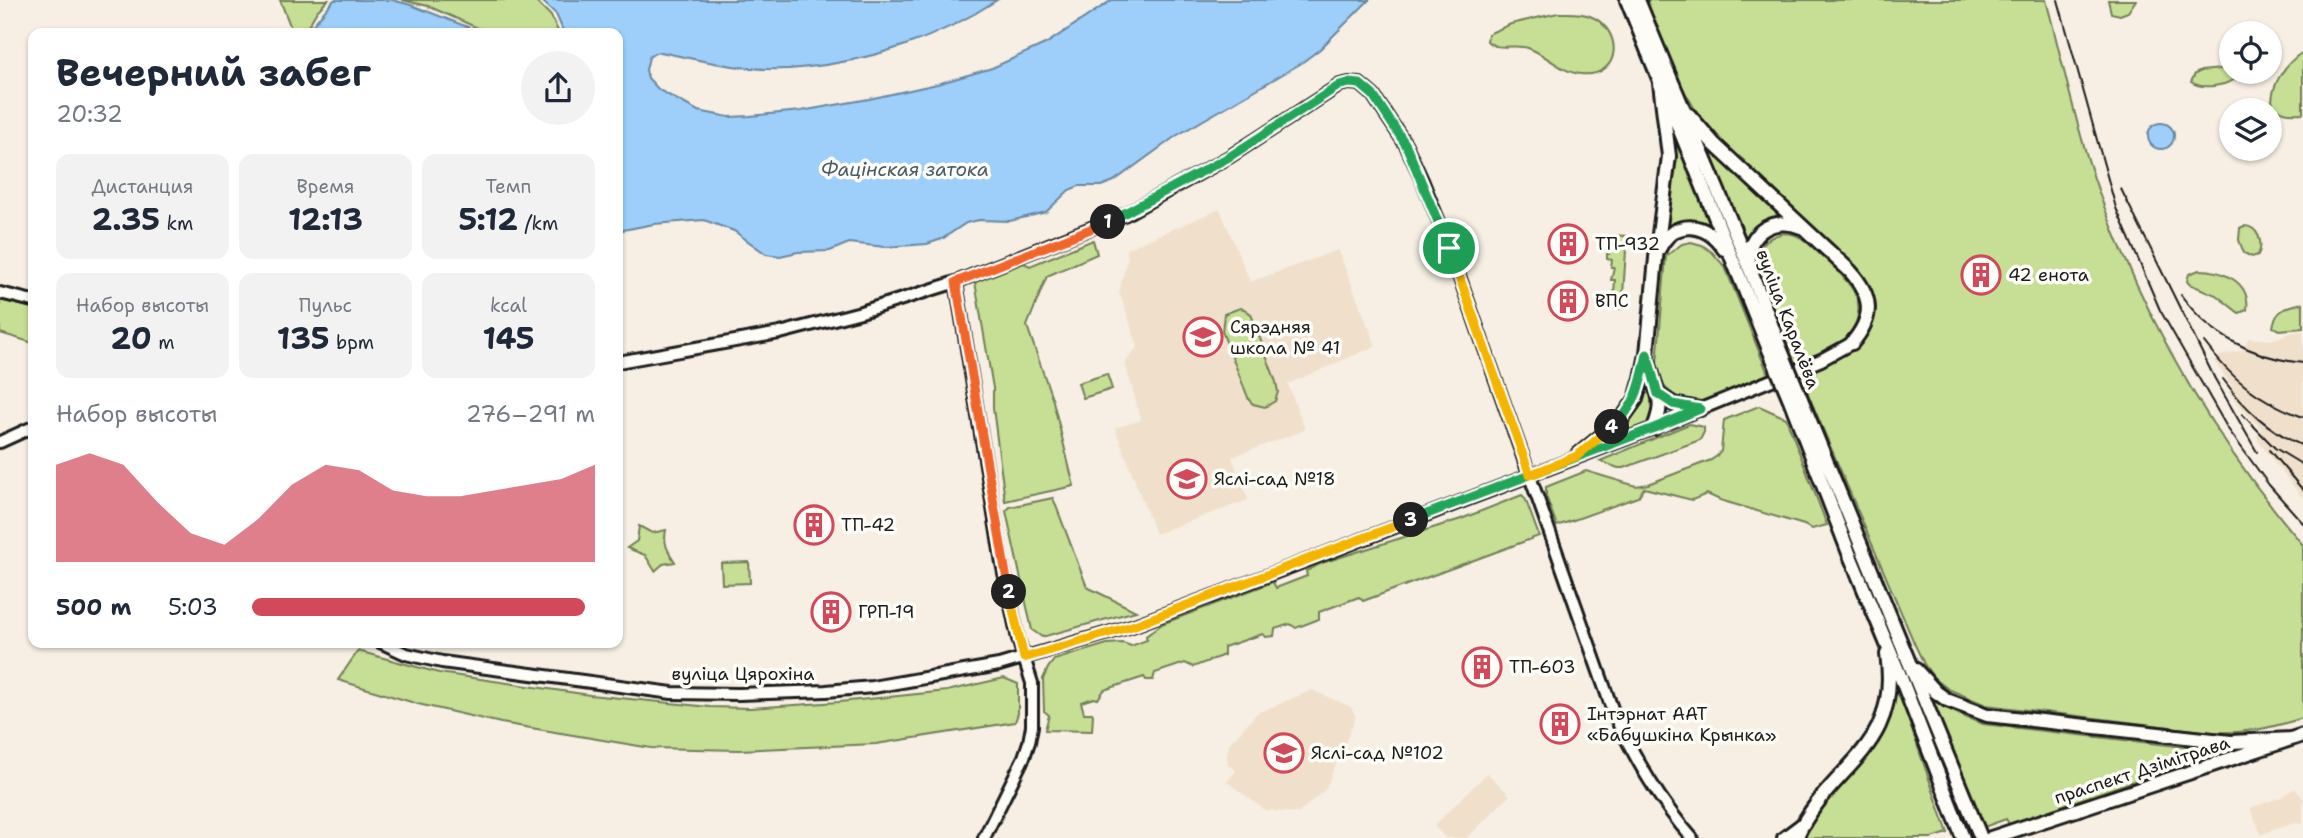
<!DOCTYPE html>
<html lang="ru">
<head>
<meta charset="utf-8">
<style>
  :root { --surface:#fff; --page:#f2f2f3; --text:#1f2937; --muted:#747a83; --accent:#d1495b }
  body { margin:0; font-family:"Shantell Sans",sans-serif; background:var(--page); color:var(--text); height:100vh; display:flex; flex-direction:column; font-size:26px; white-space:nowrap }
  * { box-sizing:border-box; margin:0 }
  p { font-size:23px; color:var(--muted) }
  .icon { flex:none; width:38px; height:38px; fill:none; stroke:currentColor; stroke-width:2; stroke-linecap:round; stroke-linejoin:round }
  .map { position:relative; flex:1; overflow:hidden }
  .panel { position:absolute; left:28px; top:28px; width:595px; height:620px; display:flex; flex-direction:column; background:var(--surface); border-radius:14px; box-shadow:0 2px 5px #0004 }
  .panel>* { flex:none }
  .tools { position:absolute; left:2219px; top:21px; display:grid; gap:14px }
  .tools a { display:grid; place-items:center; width:63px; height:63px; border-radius:50%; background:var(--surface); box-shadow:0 2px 5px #0004; font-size:35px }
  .pin { position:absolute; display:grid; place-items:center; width:60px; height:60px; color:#fff; margin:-30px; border:4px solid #fff; border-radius:50%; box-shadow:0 2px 7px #0007 }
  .km { position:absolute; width:35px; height:35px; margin:-18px; border-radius:50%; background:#222; color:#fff; font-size:19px; line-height:35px; text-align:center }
  .round { display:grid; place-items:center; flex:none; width:74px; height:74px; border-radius:37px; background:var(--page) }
  .summary { display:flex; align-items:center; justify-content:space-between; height:119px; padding:0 28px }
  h1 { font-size:38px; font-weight:700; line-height:52px }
  .figures { display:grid; grid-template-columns:repeat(3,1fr); gap:10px; height:119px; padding:7px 28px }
  .figures div { display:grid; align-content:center; border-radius:14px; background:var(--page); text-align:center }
  .figures b { font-size:30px; font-weight:700 }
  .figures small { font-size:19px; font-weight:400 }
  .figures p { font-size:19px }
  .chart { height:196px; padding:14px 28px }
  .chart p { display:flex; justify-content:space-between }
  .chart svg { width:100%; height:126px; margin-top:7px; fill:var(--accent); opacity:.7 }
  ul { padding:0 28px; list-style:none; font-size:23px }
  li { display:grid; grid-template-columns:112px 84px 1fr; align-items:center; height:52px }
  li i { height:18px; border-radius:9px; background:var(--accent) }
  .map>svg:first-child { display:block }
  .built { fill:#f0e0cb }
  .green { fill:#c6df95; stroke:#717e58; stroke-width:2 }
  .water { fill:#9dcffa; stroke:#6987a1; stroke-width:2 }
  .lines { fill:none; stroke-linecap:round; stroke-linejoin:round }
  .secondary-casing { stroke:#1c1c1c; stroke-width:16 }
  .primary-casing { stroke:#1c1c1c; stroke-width:18 }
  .secondary { stroke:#fdfcf7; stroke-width:10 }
  .primary { stroke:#fdfcf7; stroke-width:12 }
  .rail { stroke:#1c1c1c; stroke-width:2 }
  .primary-bridge-casing { stroke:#1c1c1c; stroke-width:18; stroke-linecap:butt }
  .primary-bridge { stroke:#fdfcf7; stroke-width:12 }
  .split-1-casing { stroke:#fff; stroke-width:14 }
  .split-2-casing { stroke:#fff; stroke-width:14 }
  .split-3-casing { stroke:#fff; stroke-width:14 }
  .split-4-casing { stroke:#fff; stroke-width:14 }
  .split-5-casing { stroke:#fff; stroke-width:14 }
  .split-1 { stroke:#22a559; stroke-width:9 }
  .split-2 { stroke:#f0652b; stroke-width:9 }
  .split-3 { stroke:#f5b400; stroke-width:9 }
  .split-4 { stroke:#22a559; stroke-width:9 }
  .split-5 { stroke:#f5b400; stroke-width:9 }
  .labels { text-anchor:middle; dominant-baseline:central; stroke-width:7; stroke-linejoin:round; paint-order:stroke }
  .poi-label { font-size:18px; fill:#1c1c1c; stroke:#fdfcf7; text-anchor:start }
  .street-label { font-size:18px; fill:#1c1c1c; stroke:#fdfcf7 }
  .water-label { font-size:19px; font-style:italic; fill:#495b6a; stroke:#fdfcf7 }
</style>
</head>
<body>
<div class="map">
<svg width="2303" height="838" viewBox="0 0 2303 838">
  <rect width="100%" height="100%" fill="#f7efe3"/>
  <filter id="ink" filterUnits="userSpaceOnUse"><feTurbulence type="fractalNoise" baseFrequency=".0143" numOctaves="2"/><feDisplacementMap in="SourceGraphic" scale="14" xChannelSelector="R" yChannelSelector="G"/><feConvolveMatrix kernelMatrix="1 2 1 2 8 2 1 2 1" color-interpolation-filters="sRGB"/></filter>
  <g filter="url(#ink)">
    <path class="built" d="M1220,209L1250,282L1338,250L1376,346L1288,384L1305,430L1232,457L1248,500L1155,534L1115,428L1141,420L1125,363L1138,346L1119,292L1128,256L1126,249Z
      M2303,331V499L2258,441L2257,435L2262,430L2228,392L2233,388L2214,361L2219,356L2242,350L2248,338L2271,340L2293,332Z
      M1312,690L1351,707L1356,717L1325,790L1298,813L1265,810L1227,782L1236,771L1231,766L1229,767L1228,764L1227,755L1229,744L1257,713Z
      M1487,773L1510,795L1467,838H1446L1434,826Z
      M2295,788L2303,798V824L2295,823L2261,834L2250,808L2282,797Z"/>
    <path class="green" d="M280,0H328L317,11L304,33H293Z
      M402,0H535L551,16L559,33H489L428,6Z
      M1644,0H2046C2065,71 2080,146 2107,214C2155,338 2217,443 2303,545V718C2270,728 2246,734 2211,732L1986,705L1948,689L1934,678L1924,664L1915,645L1808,394C1802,355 1861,359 1871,322C1875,308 1874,298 1867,285L1716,139C1683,98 1663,49 1644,0Z
      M2108,0H2136L2128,12L2120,15L2111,13Z
      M1558,13C1569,13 1580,12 1590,16C1623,29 1623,78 1581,74C1560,72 1546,54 1528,48C1514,43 1498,52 1487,41L1488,34L1511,24Z
      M2303,52V113C2290,114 2278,114 2272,101C2273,81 2287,62 2303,52Z
      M2231,68V72H2238L2239,76C2229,86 2202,90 2191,82L2195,74L2201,71Z
      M1697,132L1787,219L1748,240L1741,237Z
      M1676,134L1716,231L1665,234L1672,199L1673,141Z
      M2244,226C2258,226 2264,243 2258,255L2252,257L2244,253L2239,240L2240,228Z
      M1784,233C1787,234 1791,233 1795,235C1810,240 1850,281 1856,296C1861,307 1858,323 1851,332C1839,349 1812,355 1794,363L1756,269C1754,250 1764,237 1784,233Z
      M1608,235L1627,236L1622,309L1613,308L1615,280H1611L1614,267H1611L1612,260L1607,259V254H1609Z
      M1093,240L1097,254L1047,276L1027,326L1053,401L1074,486L1005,501L993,408V388L975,282L1024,263L1030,266Z
      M1691,242L1702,245L1712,252L1725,267L1768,374C1755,379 1706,402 1696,402C1678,401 1665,390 1656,376L1666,256L1682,244Z
      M2199,270C2223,270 2251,282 2247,310L2239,313L2216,295L2189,284L2187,281L2189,274Z
      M0,300L33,308V343L0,333Z
      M2303,303V328L2279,330L2273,327C2275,310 2288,306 2303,303Z
      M1240,308L1244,309L1251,314L1276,382L1278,392L1275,401L1265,407L1253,404L1249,400L1222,331L1224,314Z
      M1107,374L1112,389L1083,398L1078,383Z
      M1646,393L1653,394L1656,403L1651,422L1613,436L1629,422Z
      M1759,406L1786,418L1827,525L1812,529L1804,525L1720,500L1707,494L1692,500L1644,488L1638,497L1557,526L1546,496V487L1586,471L1636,486L1648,484L1711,460L1717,456L1721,451L1724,420Z
      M1689,424L1704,427V432L1700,440L1624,468H1618L1600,461Z
      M1522,495L1525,498L1539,536L1363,601L1359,597L1319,612V619L1296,628L1290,624L1275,629L1274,636L1266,637L1263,634L1224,647V655L1193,667L1185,663L1155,673L1153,680H1146L1144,677L1104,690L1098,699L1094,698L1081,702L1084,713H1092L1093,715L1092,731L1045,730L1049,715L1044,711L1043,679L1048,668L1054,660L1107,644L1123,643L1131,646L1147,640L1146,636L1162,624L1273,582L1276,588L1307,576L1306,571L1322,563L1461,519Z
      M1053,498L1087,587L1136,611L1042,637L1032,630L1006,511L1010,507Z
      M639,526L652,533L666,530C663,544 668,551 675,562L663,564L655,571L645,555L627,548L637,541Z
      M749,562L750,583L722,584L721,563Z
      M358,651L439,673L590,695L710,707L750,708L839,702L947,691L1004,678L1018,684V713L1015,722L876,744L739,750L651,748L501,723L418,704L338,680Z
      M1895,682L1948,833L1932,838H1800L1892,699Z
      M1925,691C1943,708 1960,716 1983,724L2221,751L2009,824L2006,819L1981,828Z"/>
    <path class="water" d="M334,0H392L411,5L483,33H308L310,28Z
      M541,0H997C940,38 869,62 800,68C755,73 706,62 661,52L655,53L649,57L646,70L648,78L659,90L698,111L729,117L750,116L801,111L869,99L937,84L992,68L1047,43L1112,0H1369L1320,49L1300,64L1176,136L1114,181L1101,186H1079L1069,190L1046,212L1010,221L979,220L966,223L942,239L927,244L885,247L849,243L830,251L798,252L780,256L766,254L734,231L704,220L654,224L618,231V33H564L556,14Z
      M2148 136a13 13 0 1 1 26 0a13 13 0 1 1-26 0Z"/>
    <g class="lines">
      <g class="secondary-casing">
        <path id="secondary" d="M956,282L1002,563L1018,639L1032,683V726L1029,742L1024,757L984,838
          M0,293L33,301
          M618,362L780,333L861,312L956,282L1126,214L1229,157L1340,85L1349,83L1360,84L1373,95L1406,145L1422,180L1446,239L1615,717C1637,761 1659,801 1692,838
          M0,442L33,427
          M380,642L406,654L442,662L672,693L739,694L826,691L873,687L999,665L1132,626L1290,567L1654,428L1821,360L1852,343
          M1783,838L1803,823"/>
      </g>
      <g class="primary-casing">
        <path id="primary" d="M1627,0L1768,347
          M1638,0C1684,114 1736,227 1778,343
          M1689,115L1714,144L1850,271C1872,296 1875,316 1852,343
          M1659,249C1674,218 1707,222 1724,249
          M1749,260C1747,231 1776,216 1801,227
          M1648,361L1658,394L1673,404L1700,409
          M1801,399L1981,838
          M1791,402L1849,553L1899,673L1963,838
          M1654,428C1658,417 1662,406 1658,394
          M1577,456L1621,420L1636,399L1642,378L1647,354L1656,258L1669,156L1660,83
          M1916,670L1936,692L1947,700L1987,715L2231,742L2291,739
          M1796,838C1829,764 1902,752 1887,654
          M1991,838L2303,735"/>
      </g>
      <use href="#secondary" class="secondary"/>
      <use href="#primary" class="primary"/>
      <path class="rail" d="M2058,0L2116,208L2160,310L2228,429L2269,485L2303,523
        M2121,189L2215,379L2257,452
        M2181,295C2210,336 2254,358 2303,363
        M2204,342C2232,380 2259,401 2303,417
        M2223,379C2245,409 2269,431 2303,446
        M2242,414L2275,448L2303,465
        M2269,450L2303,490"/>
      <g class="primary-bridge-casing">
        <path id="primary-bridge" d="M1778,343L1801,399
          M1768,347L1791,402"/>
      </g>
      <use href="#primary-bridge" class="primary-bridge"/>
    </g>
  </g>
  <g class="lines" filter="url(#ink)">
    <g class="split-1-casing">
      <path id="split-1" d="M1108,222L1229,157L1340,85L1349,83L1360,84L1373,95L1406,145L1449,248"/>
    </g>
    <g class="split-2-casing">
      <path id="split-2" d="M1009,592L956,282L1108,222"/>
    </g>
    <g class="split-3-casing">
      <path id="split-3" d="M1009,592L1024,658L1132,626L1411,520"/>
    </g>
    <g class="split-4-casing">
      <path id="split-4" d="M1411,520L1654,428L1700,409L1673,404L1658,394L1647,354C1641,383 1636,408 1612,427"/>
    </g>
    <g class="split-5-casing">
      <path id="split-5" d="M1449,248L1530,475L1577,456L1612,427"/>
    </g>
    <use href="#split-1" class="split-1"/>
    <use href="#split-2" class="split-2"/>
    <use href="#split-3" class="split-3"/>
    <use href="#split-4" class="split-4"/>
    <use href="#split-5" class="split-5"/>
  </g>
  <defs>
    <g id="building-ring" transform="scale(2.0125)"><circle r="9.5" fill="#fdfcf7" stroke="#d1495b" stroke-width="1.5"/><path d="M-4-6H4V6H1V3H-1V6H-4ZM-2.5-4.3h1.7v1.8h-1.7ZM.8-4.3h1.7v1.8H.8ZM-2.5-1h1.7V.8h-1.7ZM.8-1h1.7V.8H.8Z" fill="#d1495b"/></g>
    <g id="school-ring" transform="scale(2.0125)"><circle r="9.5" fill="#fdfcf7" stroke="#d1495b" stroke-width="1.5"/><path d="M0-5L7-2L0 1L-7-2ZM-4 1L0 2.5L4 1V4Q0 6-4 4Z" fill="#d1495b"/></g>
  </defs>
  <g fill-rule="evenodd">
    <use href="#building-ring" x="1568" y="244"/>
    <use href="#building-ring" x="1981" y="275"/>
    <use href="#building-ring" x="1568" y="301"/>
    <use href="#school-ring" x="1203" y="337"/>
    <use href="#school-ring" x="1187" y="479"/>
    <use href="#building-ring" x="814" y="525"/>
    <use href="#building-ring" x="831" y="612"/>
    <use href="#building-ring" x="1482" y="667"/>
    <use href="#building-ring" x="1560" y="724"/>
    <use href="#school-ring" x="1284" y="753"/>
  </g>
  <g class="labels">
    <g class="poi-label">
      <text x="1595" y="244">ТП-932</text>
      <text x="2008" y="275">42 енота</text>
      <text x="1595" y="301">ВПС</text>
      <text x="1230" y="327">Сярэдняя<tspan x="1230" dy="21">школа № 41</tspan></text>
      <text x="1214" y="479">Яслі-сад №18</text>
      <text x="841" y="525">ТП-42</text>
      <text x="858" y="612">ГРП-19</text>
      <text x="1509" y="667">ТП-603</text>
      <text x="1587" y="714">Інтэрнат ААТ<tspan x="1587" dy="21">«Бабушкіна Крынка»</tspan></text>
      <text x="1311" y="753">Яслі-сад №102</text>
    </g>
    <g class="street-label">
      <text transform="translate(1788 319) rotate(69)">вуліца Каралёва</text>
      <text x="743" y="674">вуліца Цярохіна</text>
      <text transform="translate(2142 770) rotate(-18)">праспект Дзімітрава</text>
    </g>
    <g class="water-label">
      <text x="905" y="169">Фацінская затока</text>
    </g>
  </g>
</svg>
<div class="tools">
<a><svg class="icon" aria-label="locate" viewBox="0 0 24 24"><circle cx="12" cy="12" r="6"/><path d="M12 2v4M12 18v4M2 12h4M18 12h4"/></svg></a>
<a><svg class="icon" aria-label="layers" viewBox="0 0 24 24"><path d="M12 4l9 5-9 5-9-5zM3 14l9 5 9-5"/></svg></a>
</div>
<div class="pin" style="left:1449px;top:248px;background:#1e9e55"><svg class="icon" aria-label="arrive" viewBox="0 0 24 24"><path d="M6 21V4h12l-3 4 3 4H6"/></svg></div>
<b class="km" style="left:1108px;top:222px">1</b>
<b class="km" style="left:1009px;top:592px">2</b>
<b class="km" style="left:1411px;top:520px">3</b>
<b class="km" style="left:1612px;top:427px">4</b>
<section class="panel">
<div class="summary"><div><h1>Вечерний забег</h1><p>20:32</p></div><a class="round"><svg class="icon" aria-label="share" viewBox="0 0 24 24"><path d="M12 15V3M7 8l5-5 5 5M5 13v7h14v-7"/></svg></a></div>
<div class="figures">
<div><p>Дистанция</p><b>2.35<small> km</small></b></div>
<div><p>Время</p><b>12:13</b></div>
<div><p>Темп</p><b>5:12<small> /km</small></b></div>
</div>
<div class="figures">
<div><p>Набор высоты</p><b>20<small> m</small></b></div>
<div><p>Пульс</p><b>135<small> bpm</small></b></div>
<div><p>kcal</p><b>145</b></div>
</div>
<div class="chart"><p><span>Набор высоты</span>276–291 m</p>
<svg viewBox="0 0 160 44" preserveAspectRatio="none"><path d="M0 44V10L10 6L20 10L30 23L40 34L50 38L60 29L70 17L80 10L90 12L100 19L110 21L120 21L130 19L140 17L150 15L160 10V44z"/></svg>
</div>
<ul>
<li><b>500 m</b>5:03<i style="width:97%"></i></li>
</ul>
</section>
</div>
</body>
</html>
